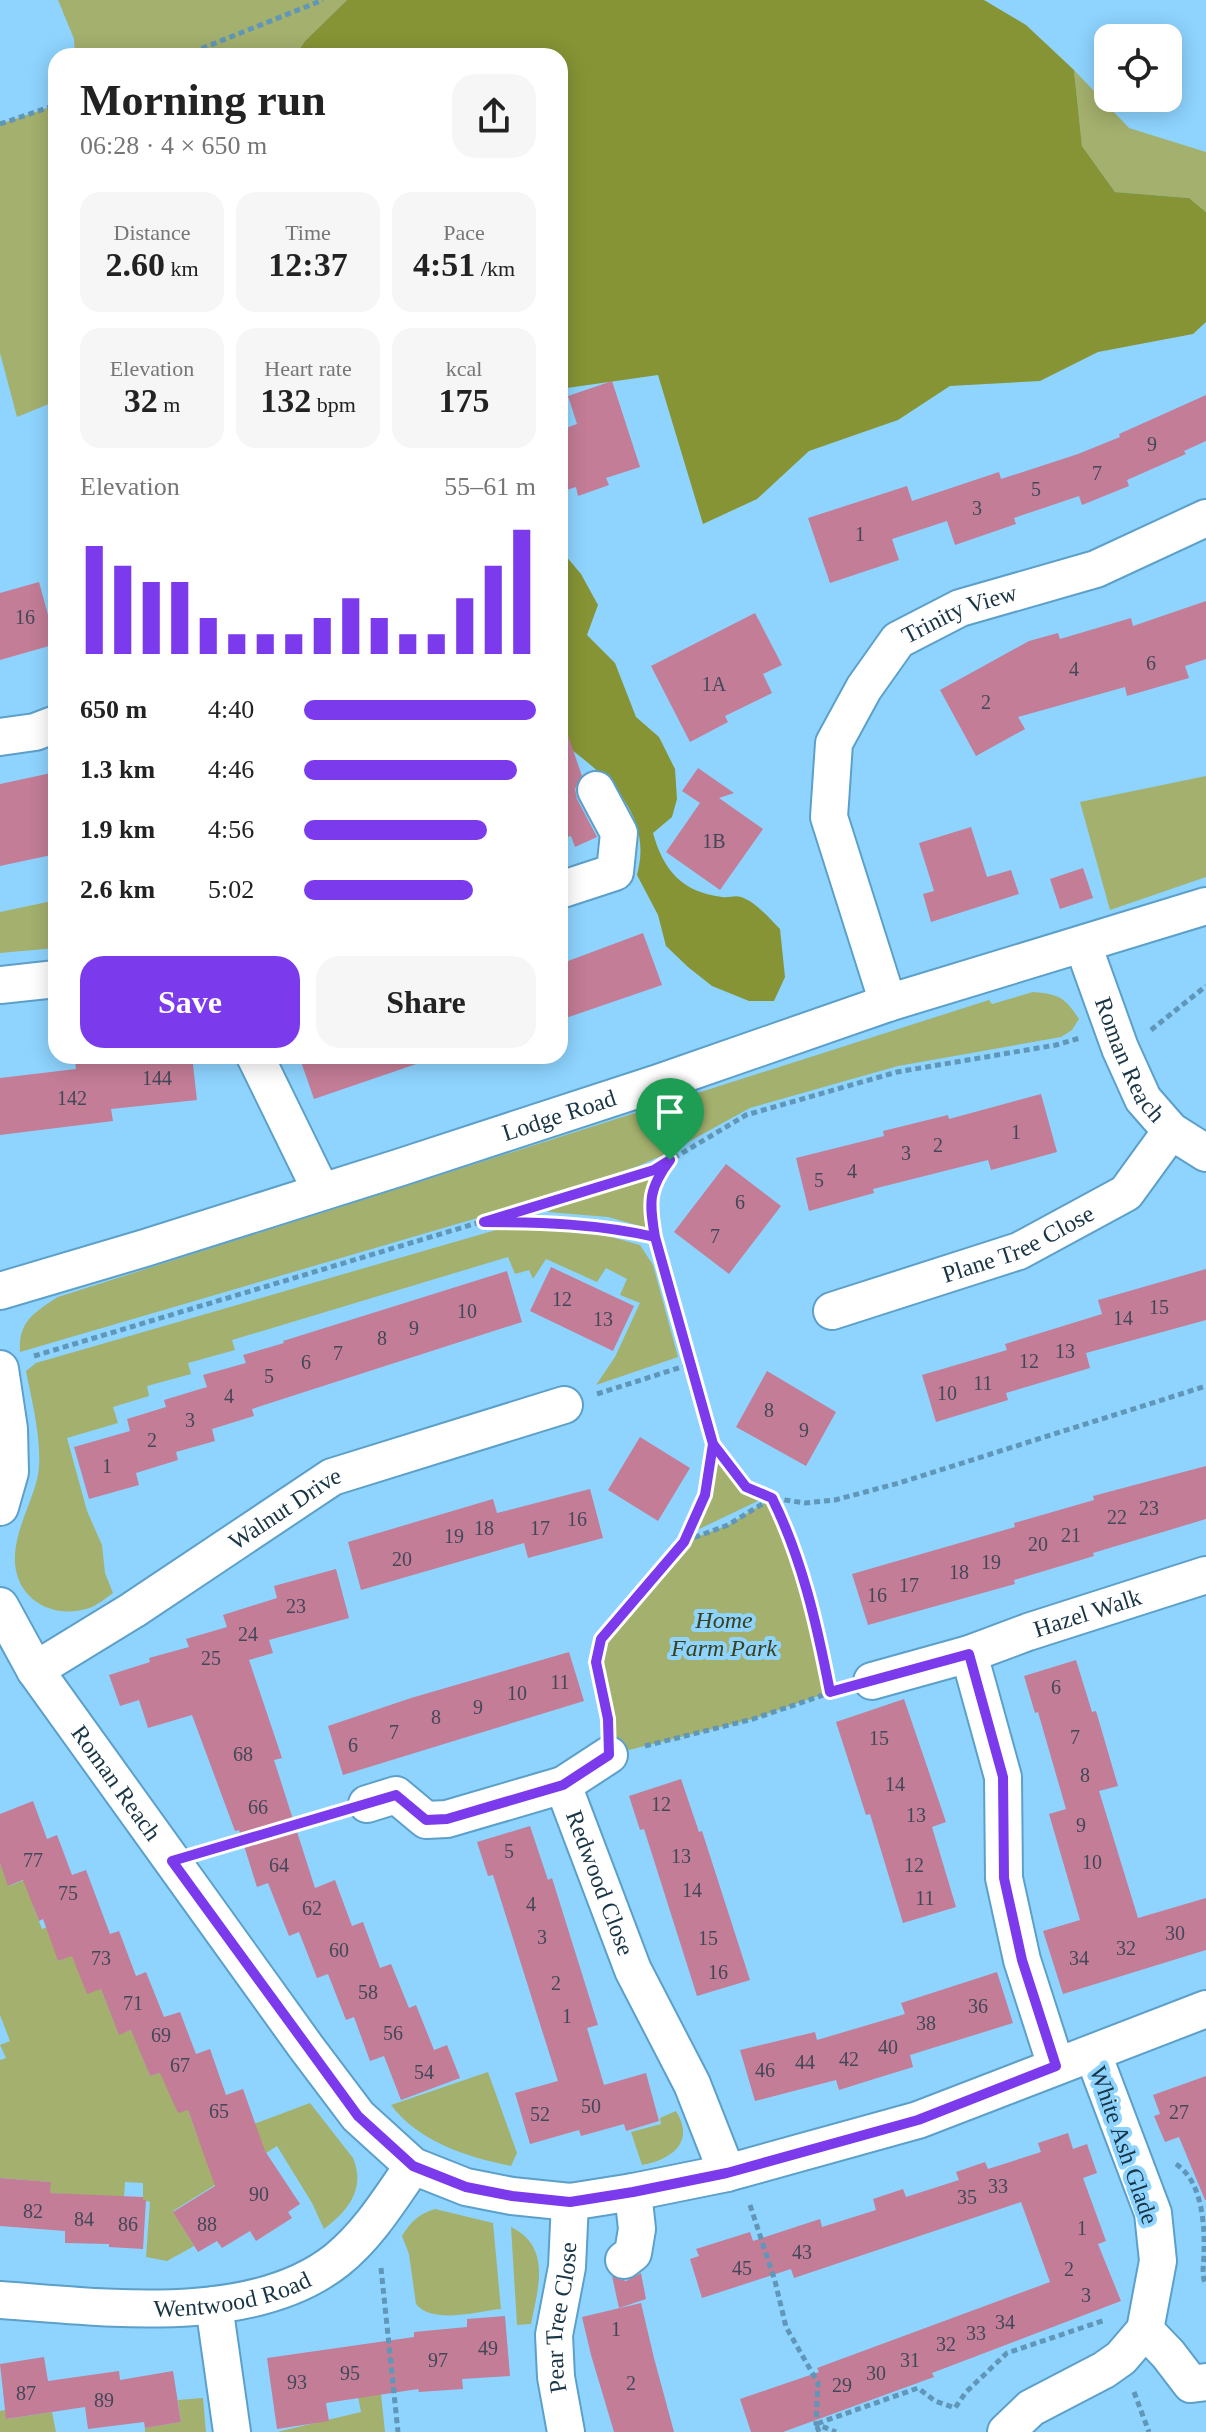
<!DOCTYPE html>
<html lang="en">
<head>
<meta charset="utf-8">
<style>
  :root { --surface:#fff; --page:#f6f6f6; --text:#222; --muted:#767676; --accent:#7c3aed }
  body { margin:0; font-family:"Times New Roman",serif; background:var(--page); color:var(--text); height:100vh; display:flex; flex-direction:column; font-size:30px; white-space:nowrap }
  * { box-sizing:border-box; margin:0 }
  p { font-size:26px; color:var(--muted) }
  .icon { flex:none; width:44px; height:44px; fill:none; stroke:currentColor; stroke-width:2; stroke-linecap:round; stroke-linejoin:round }
  .map { position:relative; flex:1; overflow:hidden }
  .details { position:absolute; left:48px; top:48px; width:520px; height:1016px; display:flex; flex-direction:column; background:var(--surface); border-radius:24px; box-shadow:0 4px 20px #0003 }
  .details>* { flex:none }
  .controls { position:absolute; left:1094px; top:24px; display:grid; gap:16px }
  .controls a { display:grid; place-items:center; width:88px; height:88px; border-radius:16px; background:var(--surface); box-shadow:0 4px 20px #0003; font-size:40px }
  .pin { position:absolute; display:grid; place-items:center; width:68px; height:68px; color:#fff; margin:-82px -34px; border-radius:50% 50% 50% 0; rotate:-45deg; box-shadow:0 0 8px #0007 }
  .pin .icon { rotate:45deg }
  .round { display:grid; place-items:center; flex:none; width:84px; height:84px; border-radius:24px; background:var(--page) }
  .summary { display:flex; align-items:center; justify-content:space-between; height:136px; padding:0 32px }
  h1 { font-size:44px; font-weight:800; line-height:60px }
  .figures { display:grid; grid-template-columns:repeat(3,1fr); gap:12px; height:136px; padding:8px 32px }
  .figures div { display:grid; align-content:center; border-radius:20px; background:var(--page); text-align:center }
  .figures b { font-size:34px; font-weight:800 }
  .figures small { font-size:22px; font-weight:400 }
  .figures p { font-size:22px }
  .chart { height:224px; padding:16px 32px }
  .chart p { display:flex; justify-content:space-between }
  .chart svg { width:100%; height:144px; margin-top:8px; stroke:var(--accent); stroke-width:6 }
  .primary-button { display:flex; gap:16px; margin-top:auto; padding:16px 32px }
  .primary-button a { flex:1; height:92px; border-radius:24px; background:var(--accent); color:#fff; font-size:32px; font-weight:800; line-height:92px; text-align:center }
  .primary-button a+a { background:var(--page); color:var(--text) }
  ul { padding:0 32px; list-style:none; font-size:26px }
  li { display:grid; grid-template-columns:128px 96px 1fr; align-items:center; height:60px }
  li i { height:20px; border-radius:10px; background:var(--accent) }
  .map>svg:first-child { display:block }
  .green { fill:#a4b06d }
  .forest { fill:#869435 }
  .building { fill:#c37d96 }
  .lines { fill:none; stroke-linecap:round; stroke-linejoin:round }
  .minor-casing { stroke:#5ca0ca; stroke-width:40 }
  .path { stroke:#6096b7; stroke-width:5; stroke-dasharray:6 4; stroke-linecap:butt }
  .minor { stroke:#fff; stroke-width:36 }
  .route-casing { stroke:#fff; stroke-width:16 }
  .route { stroke:#7c3aed; stroke-width:10 }
  .labels { text-anchor:middle; dominant-baseline:central; stroke-width:8; stroke-linejoin:round; paint-order:stroke }
  .number-label { font-size:20px; fill:#43475a }
  .street-label { font-size:24px; fill:#183546; stroke:#8ed4ff }
  .park-label { font-size:24px; font-style:italic; fill:#3b411a; stroke:#8ed4ff }
</style>
</head>
<body>
<div class="map">
<svg width="1206" height="2432" viewBox="0 0 1206 2432">
  <rect width="100%" height="100%" fill="#8ed4ff"/>
  <path class="green" d="M58,0H347L305,41L295,56H75L74,39Z
    M1074,70L1129,128L1206,152V212L1189,198L1115,192L1082,146Z
    M56,105V401L17,417L0,353V124Z
    M1206,776V877L1110,910L1080,802Z
    M52,901L56,904V948L0,953V912Z
    M1033,992C1058,994 1065,997 1079,1019L1072,1030L1061,1037L898,1066L750,1108L670,1152L636,1167L498,1212L20,1352C18,1321 35,1312 58,1297L989,1000L992,1004Z
    M654,1177L646,1206L650,1229L608,1217L548,1212L555,1207Z
    M541,1229L597,1233L640,1245L653,1265L678,1357L596,1385L615,1357L640,1303L620,1295L627,1279L606,1268L597,1282L546,1259L533,1279L529,1270L515,1274L508,1257L232,1340L235,1350L188,1363L191,1374L147,1386L149,1396L113,1407L118,1423L67,1438L87,1511L102,1545L105,1573L113,1593C107,1597 99,1604 92,1607C58,1620 19,1604 15,1564C13,1533 32,1504 38,1475C43,1444 32,1402 26,1371L36,1363L496,1230Z
    M715,1456C727,1478 740,1490 764,1498L695,1531L710,1498Z
    M772,1498C802,1558 817,1625 830,1692L753,1719L609,1755L608,1719L596,1662L601,1639L684,1542L728,1525Z
    M0,1863L9,1886L35,1876L45,1900L33,1906L42,1929L77,1917L58,1961L73,1955L101,1989L119,2034L132,2030L150,2076L163,2072L188,2110L198,2138L206,2136L209,2141L310,2103L353,2158C366,2189 348,2211 324,2229L312,2203L277,2146L173,2211L194,2246L167,2261L146,2257L150,2202L143,2200V2183L125,2182L124,2198L50,2193V2182L0,2178V2060L6,2058L0,2045L10,2041L0,2015Z
    M488,2072L517,2153L511,2166C467,2157 419,2142 391,2105Z
    M676,2111C696,2143 670,2160 642,2165L631,2132L661,2124L660,2118Z
    M435,2209L493,2223L501,2309C478,2311 433,2325 416,2304L409,2254L402,2236C411,2221 419,2214 435,2209Z
    M511,2227C552,2247 538,2288 531,2324L517,2325Z
    M381,2394L385,2432H277L361,2412L358,2397Z
    M203,2398L206,2432H145V2428L181,2422L178,2400Z
    M5,2410L7,2419L52,2412L56,2432H0V2411Z"/>
  <path class="forest" d="M347,0H984L1026,25L1074,70L1082,146L1115,192L1189,198L1206,212V322L1193,334L1098,352L1040,381L950,386L898,420L809,451L757,499L703,524L658,375L560,389V56H295L305,41Z
    M560,549L581,574L598,605L587,635L615,663L636,717L659,737L675,769L677,799L672,817L653,833C663,869 681,892 722,897C729,898 735,895 741,897C756,902 769,918 780,929L785,977L774,1001H749L712,986L688,967L666,946L658,915L637,875C654,812 605,775 560,741Z"/>
  <path class="building" d="M612,381L640,467L606,478L609,485L578,496L576,487L560,492V430L577,424L568,396Z
    M1206,395V441L1184,451L1186,454L1127,480L1129,486L1082,505L1079,496L1014,518L1016,524L955,545L947,521L892,539L899,560L830,583L808,518L907,486L912,501L999,472L1001,479L1078,454L1120,437L1119,434Z
    M39,582L56,644L0,660V593Z
    M1206,601V659L1185,666L1189,678L1127,696L1125,687L1018,717L1025,729L976,756L940,690L1029,641L1058,633L1060,639L1131,618L1133,626Z
    M755,613L782,665L763,674L772,693L725,716L728,722L690,742L651,666Z
    M565,727L582,776L575,789L577,799L597,837L575,847L571,836L560,839V728Z
    M698,768L734,793L719,798L763,829L720,890L666,852L700,803L682,791Z
    M56,772V854L0,866V784Z
    M971,827L987,877L1011,870L1019,894L931,922L923,894L934,891L919,843Z
    M1083,868L1093,898L1060,909L1050,879Z
    M643,933L662,985L560,1020V964Z
    M99,1056H192L197,1100L111,1109L113,1121L0,1135V1078L76,1069L75,1059Z
    M299,1056H425V1061L314,1099Z
    M1041,1094L1057,1152L991,1170L988,1160L873,1189L874,1193L809,1211L796,1158L884,1136L883,1131L948,1115L949,1119Z
    M726,1164L781,1206L729,1274L674,1232Z
    M551,1267L634,1306L613,1351L530,1311Z
    M1206,1269V1320L1086,1353L1090,1368L1006,1393L1008,1400L936,1422L922,1375L1007,1350L1005,1344L1102,1314L1098,1300Z
    M507,1271L522,1322L252,1409L254,1416L212,1429L215,1441L176,1452L178,1460L136,1473L139,1485L89,1499L74,1447L130,1431L127,1419L166,1407L164,1400L207,1387L203,1375L246,1363L243,1355L284,1343L283,1341Z
    M767,1371L836,1412L806,1466L736,1427Z
    M640,1437L690,1468L658,1521L608,1490Z
    M1206,1466V1519L1093,1553L1094,1556L1014,1580L1015,1584L868,1625L852,1574L1015,1527L1014,1523L1094,1500L1093,1496Z
    M590,1489L603,1538L528,1558L524,1543L361,1590L348,1542L493,1499L497,1513Z
    M336,1569L349,1618L269,1640L273,1653L249,1660L282,1758L274,1760L315,1888L335,1880L352,1926L363,1922L380,1968L391,1964L409,2008L416,2005L434,2050L447,2045L460,2078L401,2100L384,2056L370,2061L354,2017L346,2020L328,1974L317,1978L299,1932L289,1936L268,1883L257,1887L239,1830L235,1831L192,1715L148,1728L139,1700L120,1706L109,1675L150,1662L149,1658L189,1647L186,1639L227,1627L223,1615L277,1598L274,1586Z
    M569,1652L584,1701L343,1775L328,1726L411,1698Z
    M1076,1660L1092,1712L1096,1711L1118,1786L1099,1791L1138,1918L1206,1898V1950L1063,1994L1043,1931L1080,1920L1049,1814L1066,1809L1038,1712L1035,1713L1024,1676Z
    M904,1699L946,1822L932,1827L956,1907L903,1923L870,1814L866,1815L836,1722Z
    M681,1779L699,1832L702,1831L750,1980L697,1996L644,1829L640,1830L629,1796Z
    M33,1801L47,1839L57,1835L72,1875L86,1870L110,1934L119,1931L136,1976L146,1972L164,2017L180,2012L196,2054L210,2049L226,2095L243,2089L265,2151L300,2204L288,2212L292,2218L256,2241L250,2231L222,2248L217,2241L198,2252L173,2212L215,2186L188,2110L178,2113L160,2073L150,2076L131,2030L119,2035L101,1989L87,1994L72,1956L58,1961L43,1919L39,1921L23,1880L8,1886L0,1863V1814Z
    M530,1826L548,1880L552,1878L598,2025L587,2028L604,2085L646,2073L659,2121L626,2131L624,2124L581,2136L579,2130L530,2144L515,2093L558,2081L493,1875L488,1876L477,1842Z
    M997,1972L1013,2023L910,2055L913,2067L874,2079L839,2090L836,2080L755,2101L740,2050L815,2032L817,2040L905,2014L901,2003Z
    M1206,2076V2200H1205L1179,2137L1165,2142L1154,2116L1160,2114L1153,2095Z
    M1068,2133L1073,2149L1087,2144L1097,2173L1083,2178L1106,2241L1098,2244L1121,2301L932,2373L934,2377L783,2432H751L740,2399L819,2372L817,2368L1050,2282L1021,2202L794,2278L791,2269L702,2298L690,2259L699,2256L696,2249L750,2232L753,2241L820,2219L822,2227L876,2210L873,2199L903,2189L906,2197L959,2180L956,2172L985,2162L988,2169L1041,2152L1038,2143Z
    M0,2178L51,2182L50,2193L143,2197V2200H146L143,2249L109,2247V2244L65,2243V2231L0,2226Z
    M641,2273L646,2299L619,2308L612,2276L626,2281Z
    M641,2303L654,2358L674,2432H614L591,2355L582,2317Z
    M505,2316L510,2376L462,2379L463,2389L419,2392L418,2389L326,2403L329,2421L277,2429L267,2358L414,2337V2332L467,2327V2319Z
    M44,2357L48,2381L119,2371L120,2380L173,2371L181,2422L145,2428L144,2422L88,2429L85,2407L6,2419L0,2364Z"/>
  <g class="lines">
    <g class="minor-casing">
      <g id="minor">
        <path d="M0,737L35,732L56,724"/>
        <path d="M560,890L615,872L619,833L596,790"/>
        <path id="s1" d="M1083,945L1120,1048L1143,1099L1171,1131L1206,1153"/>
        <path d="M0,985L56,979"/>
        <path id="s2" d="M888,1003L829,817L834,743L864,688L898,640L960,608L1096,569L1206,518"/>
        <path d="M255,1056L321,1191"/>
        <path id="s3" d="M0,1291L145,1248L398,1168L658,1083L888,1003L1206,906"/>
        <path id="s4" d="M832,1311L1019,1251L1126,1193L1171,1131"/>
        <path d="M0,1369L9,1429L10,1472L0,1507"/>
        <path id="s5" d="M0,1606L35,1670L306,2047L358,2116L413,2166L466,2187L512,2196L570,2202L633,2192L727,2173L918,2120L1206,2009"/>
        <path d="M969,1654L1003,1777L1004,1878L1022,1960L1056,2066"/>
        <path id="s6" d="M35,1670L133,1610L332,1477L564,1405"/>
        <path id="s7" d="M872,1681L969,1654L1028,1632L1206,1575"/>
        <path d="M563,1785L609,1755"/>
        <path id="s8" d="M367,1804L396,1795L426,1820L447,1819L563,1785L633,1970L692,2084L727,2173"/>
        <path d="M624,2260L633,2253L637,2229L633,2192"/>
        <path id="s9" d="M0,2300C102,2307 251,2328 337,2260C369,2234 390,2199 413,2166"/>
        <path d="M214,2305L232,2432"/>
        <path d="M1145,2330L1168,2354L1191,2384L1206,2382"/>
        <path id="s10" d="M566,2432L556,2377L554,2335L567,2267L570,2202"/>
        <path d="M1006,2432L1031,2408L1104,2370L1121,2358L1145,2330L1158,2261L1153,2213L1093,2054"/>
      </g>
    </g>
    <path class="path" d="M183,56L323,0
      M0,124L56,105
      M1151,1030L1206,986
      M489,1222C546,1222 599,1225 655,1237L713,1444L705,1495L684,1542L601,1639L596,1662L608,1721
      M655,1237C649,1204 647,1191 668,1163
      M34,1356L654,1170L746,1115L897,1072L1056,1045L1080,1038
      M597,1394L691,1364
      M714,1445L727,1466L746,1487L772,1498C802,1558 817,1625 830,1692
      M685,1541L728,1525L772,1498L805,1503L835,1500L899,1483L1206,1386
      M645,1746L753,1719L838,1690
      M208,1851L332,1814
      M1176,2164C1202,2181 1205,2224 1204,2253C1204,2264 1201,2275 1206,2285
      M750,2205L775,2281L786,2327L818,2383L816,2424L836,2432
      M381,2268L398,2432
      M1134,2392L1149,2432
      M819,2432L816,2424L918,2388L935,2401L955,2408L966,2392L1007,2353L1105,2320"/>
    <use href="#minor" class="minor"/>
  </g>
  <g class="lines">
    <g class="route-casing">
      <path id="route" d="M670,1160C648,1189 649,1202 655,1237L713,1444L705,1495L684,1542L601,1639L596,1662L608,1719L609,1755L563,1785L447,1819L426,1820L396,1795L172,1861L358,2116L413,2166L466,2187L512,2196L570,2202L633,2192L727,2173L918,2120L1056,2066L1022,1960L1004,1878L1003,1777L969,1654L830,1692C817,1625 802,1558 772,1498L746,1487L713,1444L655,1237C598,1224 542,1222 484,1222L654,1170L670,1160"/>
    </g>
    <use href="#route" class="route"/>
  </g>
  <g class="labels">
    <g class="number-label">
      <text x="1152" y="444">9</text>
      <text x="1097" y="473">7</text>
      <text x="1036" y="489">5</text>
      <text x="977" y="508">3</text>
      <text x="860" y="534">1</text>
      <text x="25" y="617">16</text>
      <text x="1151" y="663">6</text>
      <text x="1074" y="669">4</text>
      <text x="714" y="684">1A</text>
      <text x="986" y="702">2</text>
      <text x="714" y="841">1B</text>
      <text x="157" y="1078">144</text>
      <text x="72" y="1098">142</text>
      <text x="1016" y="1132">1</text>
      <text x="938" y="1145">2</text>
      <text x="906" y="1153">3</text>
      <text x="852" y="1171">4</text>
      <text x="819" y="1180">5</text>
      <text x="740" y="1202">6</text>
      <text x="715" y="1236">7</text>
      <text x="562" y="1299">12</text>
      <text x="1159" y="1307">15</text>
      <text x="467" y="1311">10</text>
      <text x="1123" y="1318">14</text>
      <text x="603" y="1319">13</text>
      <text x="414" y="1328">9</text>
      <text x="382" y="1338">8</text>
      <text x="1065" y="1351">13</text>
      <text x="338" y="1353">7</text>
      <text x="1029" y="1361">12</text>
      <text x="306" y="1362">6</text>
      <text x="269" y="1376">5</text>
      <text x="983" y="1383">11</text>
      <text x="947" y="1393">10</text>
      <text x="229" y="1396">4</text>
      <text x="769" y="1410">8</text>
      <text x="190" y="1420">3</text>
      <text x="804" y="1430">9</text>
      <text x="152" y="1440">2</text>
      <text x="107" y="1466">1</text>
      <text x="1149" y="1508">23</text>
      <text x="1117" y="1517">22</text>
      <text x="577" y="1519">16</text>
      <text x="484" y="1528">18</text>
      <text x="540" y="1528">17</text>
      <text x="1071" y="1535">21</text>
      <text x="454" y="1536">19</text>
      <text x="1038" y="1544">20</text>
      <text x="402" y="1559">20</text>
      <text x="991" y="1562">19</text>
      <text x="959" y="1572">18</text>
      <text x="909" y="1585">17</text>
      <text x="877" y="1595">16</text>
      <text x="296" y="1606">23</text>
      <text x="248" y="1634">24</text>
      <text x="211" y="1658">25</text>
      <text x="560" y="1682">11</text>
      <text x="1056" y="1687">6</text>
      <text x="517" y="1693">10</text>
      <text x="478" y="1707">9</text>
      <text x="436" y="1717">8</text>
      <text x="394" y="1732">7</text>
      <text x="1075" y="1737">7</text>
      <text x="879" y="1738">15</text>
      <text x="353" y="1745">6</text>
      <text x="243" y="1754">68</text>
      <text x="1085" y="1775">8</text>
      <text x="895" y="1784">14</text>
      <text x="661" y="1804">12</text>
      <text x="258" y="1807">66</text>
      <text x="916" y="1815">13</text>
      <text x="1081" y="1825">9</text>
      <text x="509" y="1851">5</text>
      <text x="681" y="1856">13</text>
      <text x="33" y="1860">77</text>
      <text x="1092" y="1862">10</text>
      <text x="279" y="1865">64</text>
      <text x="914" y="1865">12</text>
      <text x="692" y="1890">14</text>
      <text x="68" y="1893">75</text>
      <text x="925" y="1898">11</text>
      <text x="531" y="1904">4</text>
      <text x="312" y="1908">62</text>
      <text x="1175" y="1933">30</text>
      <text x="542" y="1937">3</text>
      <text x="708" y="1938">15</text>
      <text x="1126" y="1948">32</text>
      <text x="339" y="1950">60</text>
      <text x="101" y="1958">73</text>
      <text x="1079" y="1958">34</text>
      <text x="718" y="1972">16</text>
      <text x="556" y="1983">2</text>
      <text x="368" y="1992">58</text>
      <text x="133" y="2003">71</text>
      <text x="978" y="2006">36</text>
      <text x="567" y="2016">1</text>
      <text x="926" y="2023">38</text>
      <text x="393" y="2033">56</text>
      <text x="161" y="2035">69</text>
      <text x="888" y="2047">40</text>
      <text x="849" y="2059">42</text>
      <text x="805" y="2062">44</text>
      <text x="180" y="2065">67</text>
      <text x="765" y="2070">46</text>
      <text x="424" y="2072">54</text>
      <text x="591" y="2106">50</text>
      <text x="219" y="2111">65</text>
      <text x="1179" y="2112">27</text>
      <text x="540" y="2114">52</text>
      <text x="998" y="2186">33</text>
      <text x="259" y="2194">90</text>
      <text x="967" y="2197">35</text>
      <text x="33" y="2211">82</text>
      <text x="84" y="2219">84</text>
      <text x="128" y="2224">86</text>
      <text x="207" y="2224">88</text>
      <text x="1082" y="2228">1</text>
      <text x="802" y="2252">43</text>
      <text x="742" y="2268">45</text>
      <text x="1069" y="2269">2</text>
      <text x="1086" y="2295">3</text>
      <text x="1005" y="2322">34</text>
      <text x="616" y="2329">1</text>
      <text x="976" y="2333">33</text>
      <text x="946" y="2344">32</text>
      <text x="488" y="2348">49</text>
      <text x="438" y="2360">97</text>
      <text x="910" y="2360">31</text>
      <text x="350" y="2373">95</text>
      <text x="876" y="2373">30</text>
      <text x="297" y="2382">93</text>
      <text x="631" y="2383">2</text>
      <text x="842" y="2385">29</text>
      <text x="26" y="2393">87</text>
      <text x="104" y="2400">89</text>
    </g>
    <g class="street-label">
      <text stroke="none"><textPath href="#s2" startOffset="458">Trinity View</textPath></text>
      <text stroke="none"><textPath href="#s1" startOffset="124">Roman Reach</textPath></text>
      <text stroke="none"><textPath href="#s3" startOffset="586">Lodge Road</textPath></text>
      <text stroke="none"><textPath href="#s4" startOffset="198">Plane Tree Close</textPath></text>
      <text stroke="none"><textPath href="#s6" startOffset="298">Walnut Drive</textPath></text>
      <text stroke="none"><textPath href="#s7" startOffset="226">Hazel Walk</textPath></text>
      <text stroke="none"><textPath href="#s5" startOffset="212">Roman Reach</textPath></text>
      <text stroke="none"><textPath href="#s8" startOffset="316">Redwood Close</textPath></text>
      <text transform="translate(1124 2145) rotate(71)">White Ash Glade</text>
      <text stroke="none"><textPath href="#s9" startOffset="234">Wentwood Road</textPath></text>
      <text stroke="none"><textPath href="#s10" startOffset="116">Pear Tree Close</textPath></text>
    </g>
    <g class="park-label">
      <text x="724" y="1620">Home<tspan x="724" dy="28">Farm Park</tspan></text>
    </g>
  </g>
</svg>
<div class="controls">
<a><svg class="icon" aria-label="locate" viewBox="0 0 24 24"><circle cx="12" cy="12" r="6"/><path d="M12 2v4M12 18v4M2 12h4M18 12h4"/></svg></a>
</div>
<div class="pin" style="left:670px;top:1160px;background:#1e9e55"><svg class="icon" aria-label="arrive" viewBox="0 0 24 24"><path d="M6 21V4h12l-3 4 3 4H6"/></svg></div>
<section class="details">
<div class="summary"><div><h1>Morning run</h1><p>06:28 · 4 × 650 m</p></div><a class="round"><svg class="icon" aria-label="share" viewBox="0 0 24 24"><path d="M12 15V3M7 8l5-5 5 5M5 13v7h14v-7"/></svg></a></div>
<div class="figures">
<div><p>Distance</p><b>2.60<small> km</small></b></div>
<div><p>Time</p><b>12:37</b></div>
<div><p>Pace</p><b>4:51<small> /km</small></b></div>
</div>
<div class="figures">
<div><p>Elevation</p><b>32<small> m</small></b></div>
<div><p>Heart rate</p><b>132<small> bpm</small></b></div>
<div><p>kcal</p><b>175</b></div>
</div>
<div class="chart"><p><span>Elevation</span>55–61 m</p>
<svg viewBox="0 0 160 44" preserveAspectRatio="none"><path d="M5 44V11M15 44V17M25 44V22M35 44V22M45 44V33M55 44V38M65 44V38M75 44V38M85 44V33M95 44V27M105 44V33M115 44V38M125 44V38M135 44V27M145 44V17M155 44V6"/></svg>
</div>
<ul>
<li><b>650 m</b>4:40<i style="width:100%"></i></li>
<li><b>1.3 km</b>4:46<i style="width:92%"></i></li>
<li><b>1.9 km</b>4:56<i style="width:79%"></i></li>
<li><b>2.6 km</b>5:02<i style="width:73%"></i></li>
</ul>
<div class="primary-button"><a>Save</a><a>Share</a></div>
</section>
</div>
</body>
</html>
